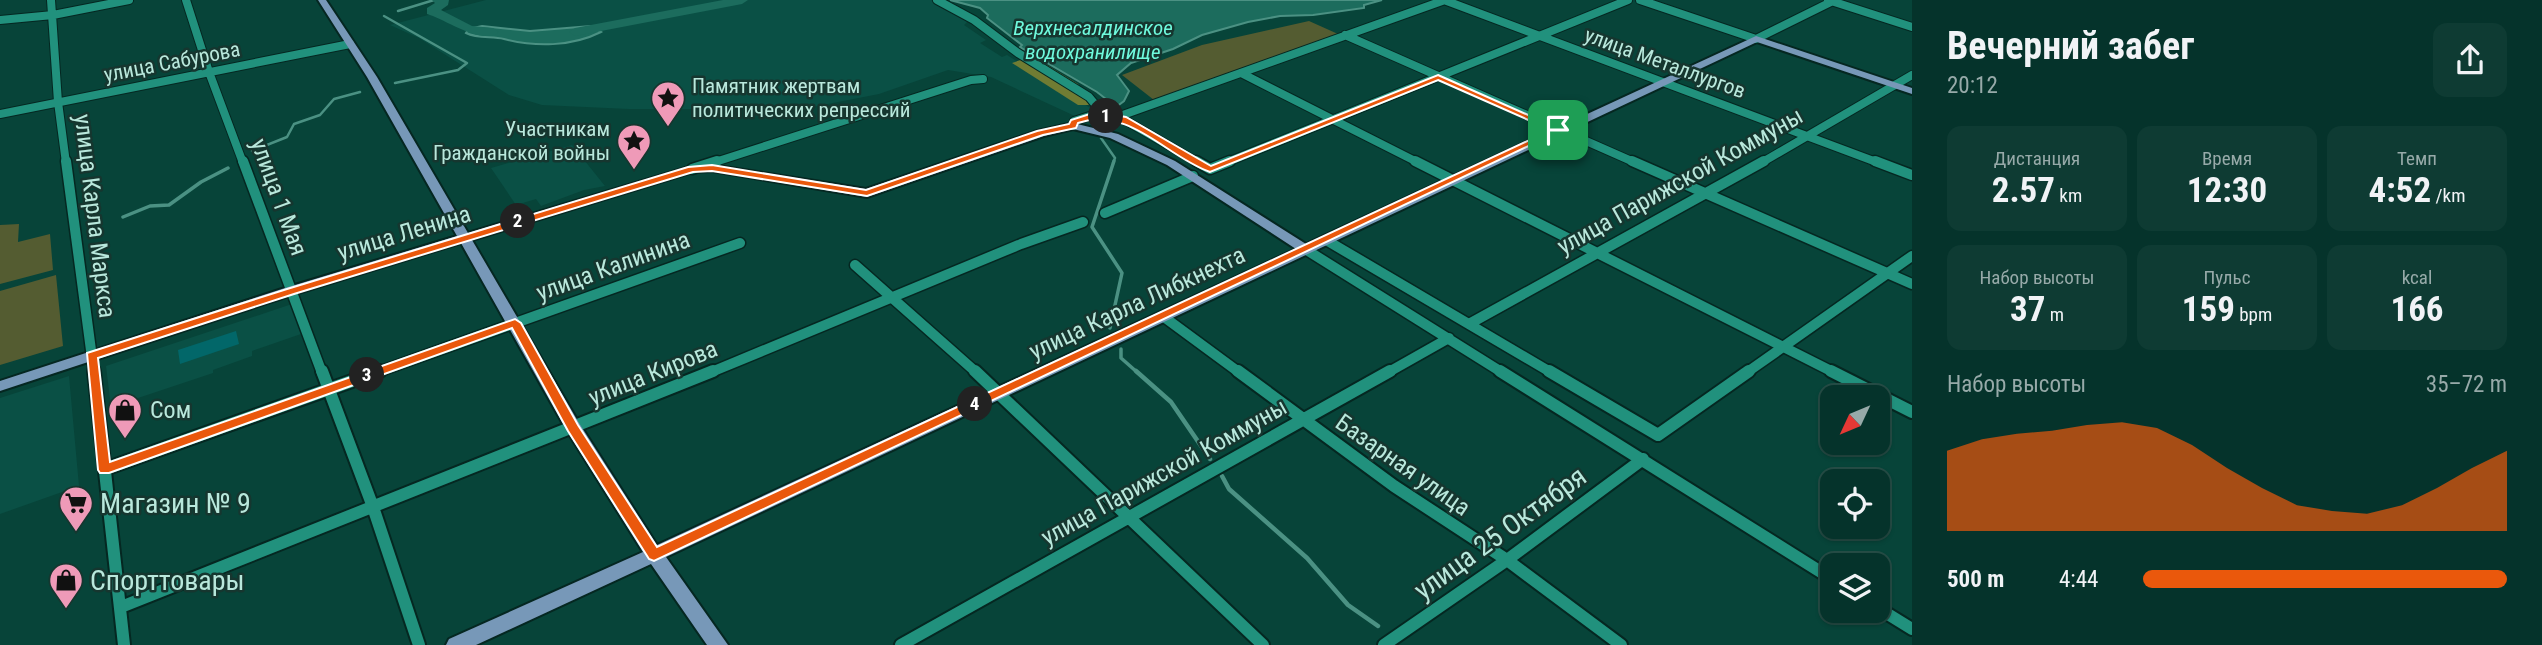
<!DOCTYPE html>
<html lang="ru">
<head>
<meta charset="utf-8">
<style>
  :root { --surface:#05332b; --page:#0e3b33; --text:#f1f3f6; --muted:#97aaa9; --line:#264e47; --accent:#ea580c }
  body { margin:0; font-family:"Roboto Condensed",sans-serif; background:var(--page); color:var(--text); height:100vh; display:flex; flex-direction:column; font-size:26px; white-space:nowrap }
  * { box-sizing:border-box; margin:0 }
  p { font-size:23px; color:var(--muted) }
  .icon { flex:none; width:38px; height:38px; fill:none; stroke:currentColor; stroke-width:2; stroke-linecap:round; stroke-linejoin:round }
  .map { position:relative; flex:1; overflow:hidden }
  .panel { display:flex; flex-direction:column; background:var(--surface); width:630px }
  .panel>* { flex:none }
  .needle { width:46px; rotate:226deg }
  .buttons { position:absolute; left:1820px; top:385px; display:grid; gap:14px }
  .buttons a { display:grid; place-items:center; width:70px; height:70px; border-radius:14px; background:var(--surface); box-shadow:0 2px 5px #0004,0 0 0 2px var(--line); font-size:35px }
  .pin { position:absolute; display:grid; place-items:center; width:60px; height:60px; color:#fff; margin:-30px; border-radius:14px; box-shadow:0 4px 10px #0006 }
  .km { position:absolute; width:35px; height:35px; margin:-18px; border-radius:50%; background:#222; color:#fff; font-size:19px; line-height:35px; text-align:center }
  .round { display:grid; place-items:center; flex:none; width:74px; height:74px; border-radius:14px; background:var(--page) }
  .summary { display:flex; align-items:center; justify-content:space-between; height:119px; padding:0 35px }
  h1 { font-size:38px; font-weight:700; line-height:52px }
  .stats { display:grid; grid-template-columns:repeat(3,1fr); gap:10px; height:119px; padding:7px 35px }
  .stats div { display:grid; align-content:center; border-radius:14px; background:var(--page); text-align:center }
  .stats b { font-size:35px; font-weight:700 }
  .stats small { font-size:19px; font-weight:400 }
  .stats p { font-size:19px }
  .chart { height:196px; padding:14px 35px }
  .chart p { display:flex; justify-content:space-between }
  .chart svg { width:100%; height:126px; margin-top:7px; fill:var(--accent); opacity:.7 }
  ul { padding:0 35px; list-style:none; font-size:23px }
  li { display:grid; grid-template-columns:112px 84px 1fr; align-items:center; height:52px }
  li i { height:18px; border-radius:9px; background:var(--accent) }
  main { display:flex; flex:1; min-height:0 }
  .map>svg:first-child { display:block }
  .built { fill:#0a5045 }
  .green { fill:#545c31 }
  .forest { fill:#707c33 }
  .water { fill:#1c6c5d; stroke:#4b9183; stroke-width:2 }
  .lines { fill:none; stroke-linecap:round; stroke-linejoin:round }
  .stream-far2 { stroke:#4b9183; stroke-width:2.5 }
  .stream-far1 { stroke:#4b9183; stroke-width:3.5 }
  .stream { stroke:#4b9183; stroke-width:4.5 }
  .river { fill:#1c6c5d; fill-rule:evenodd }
  .building { fill:#026769 }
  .minor-far2-casing { stroke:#052721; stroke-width:10 }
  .minor-far1-casing { stroke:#052721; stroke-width:13 }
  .minor-casing { stroke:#052721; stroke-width:16 }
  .major-casing { stroke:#052721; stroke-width:4 }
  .minor-far2 { stroke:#21917d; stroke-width:8 }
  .minor-far1 { stroke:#21917d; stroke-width:10 }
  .minor { stroke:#21917d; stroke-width:12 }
  .major { fill:#7798b8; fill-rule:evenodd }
  .route { fill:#ea580c; stroke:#fff; stroke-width:2; fill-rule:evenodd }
  .labels { text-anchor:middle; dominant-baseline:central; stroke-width:5; stroke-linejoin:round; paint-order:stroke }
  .far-water-label { font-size:21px; font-style:italic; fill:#6ffadd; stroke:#16362f }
  .far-street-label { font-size:21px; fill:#b9e8dc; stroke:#16362f }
  .far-poi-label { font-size:21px; fill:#b9e8dc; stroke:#16362f; text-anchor:start }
  .street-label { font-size:24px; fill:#b9e8dc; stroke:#16362f }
  .poi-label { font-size:24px; fill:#b9e8dc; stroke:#16362f; text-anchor:start }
  .near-poi-label { font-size:28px; fill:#b9e8dc; stroke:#16362f; text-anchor:start }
  .near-street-label { font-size:28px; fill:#b9e8dc; stroke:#16362f }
</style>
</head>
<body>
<main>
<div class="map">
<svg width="1912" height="645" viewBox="0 0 1912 645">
  <rect width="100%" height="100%" fill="#074439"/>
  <path class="built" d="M486,0H931L968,21L964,25L986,40L980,43L1002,57L1007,55L1095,111L1077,117L991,77L948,70L879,94L802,109H629L542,105L509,95L419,38L390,25Z
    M572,145L605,186L584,190L541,206L536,199L516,205L491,168Z
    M292,304L301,334L252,351V356L213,370V373L111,407L106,366Z
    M69,376L79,486L0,514V398Z"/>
  <path class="green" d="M1309,21L1338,34L1154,100L1122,75L1202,45Z
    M19,224L18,242L50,234L53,270L0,284V225Z
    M56,275L63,346L0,365V291Z"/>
  <path class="forest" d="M1032,56L1078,84L1089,105H1078L1012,63Z"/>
  <path class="water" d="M950,0H1382L1364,5V8L1313,15L1280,16L1248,22L1202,35L1173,49L1131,63L1117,75L1129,91L1124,101L1112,110L1108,107L1106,99L1097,92L1020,47L1022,45L987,18L988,15L980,8Z
    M482,26L530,31L591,26L601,32C571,47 535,47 504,39C492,36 478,39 466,33L469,29Z"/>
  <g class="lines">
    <path class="stream-far2" d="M398,11L434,0
      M384,16L467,63L458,70L395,83
      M1101,138L1115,158L1113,163
      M252,151L287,137L294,124L320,115L334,99L360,92"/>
    <path class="stream-far1" d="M123,217L150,206L169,205L201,182L228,168
      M1110,328L1122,273L1092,227L1114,161
      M1121,349V358L1138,373"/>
    <path class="stream" d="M1136,371L1171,402L1210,459
      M1222,476L1229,489L1307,558L1348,605L1378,626"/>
    <path class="river" d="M432,0H449L448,5L441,10L472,26L493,28L499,32C482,46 445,19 427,14V8L435,3Z
      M723,0H748L742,4L575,36L569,32L575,28Z"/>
  </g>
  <path class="building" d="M236,331L239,344L180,364L178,350Z"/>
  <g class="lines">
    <g class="minor-far2-casing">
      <path id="minor-far2" d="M51,0L58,102L66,163
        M186,0L209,72L243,163
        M937,0L974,20L1018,53L1089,97L1104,115L1123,119L1199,163
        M1444,0L1879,163
        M1640,0L1756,39L1835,0
        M1828,0L1912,27
        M0,20L53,15L129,0
        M1345,35L1636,163
        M1241,73L1419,163
        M0,114L350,44
        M1073,126L1074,121L1096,114L1120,116L1445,0
        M712,163L971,80L983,79
        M1225,163L1628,0
        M1761,163L1912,75"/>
    </g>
    <g class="minor-far1-casing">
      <path id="minor-far1" d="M66,161L94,373
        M243,161L322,373
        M1196,161L1210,169L1230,161
        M1415,161L1835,373
        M1632,161L1912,284
        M1875,161L1912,175
        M692,169L717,161
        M1105,213L1193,176
        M1326,240L1552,373
        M1305,249L1503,373
        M855,265L977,373
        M1164,317L1240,373
        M1469,324L1764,161
        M375,373L740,243
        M709,373L1021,244L1083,222
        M1387,373L1449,338
        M1746,373L1912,256"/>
    </g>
    <g class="minor-casing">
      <path id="minor" d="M94,371L124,645
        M322,371L373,507L419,645
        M975,371L1263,645
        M1238,371L1394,486L1507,560L1621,645
        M1500,371L1832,579
        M1549,371L1658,435L1749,371
        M1831,371L1912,412
        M105,469L380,371
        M121,607L713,371
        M1878,608L1912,629
        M901,645L1390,371
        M1384,645L1507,560L1643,459"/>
    </g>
    <g class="major-casing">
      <path id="major" d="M318,0H326L377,77L468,233L692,166L712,165L866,189L1037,131L1073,123L1118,134L1175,161L1306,244L1756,36L1912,88V94L1757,42L666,557L728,645H707L651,564L476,645H446L449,639L643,552L567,431L461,243L295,294L0,391V381L285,288L457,236L367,77ZM1073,129L1110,138L1167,165L1296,249L657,545L579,423L472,240L693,172L712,171L867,197L1044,136Z"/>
    </g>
    <use href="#minor-far2" class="minor-far2"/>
    <use href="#minor-far1" class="minor-far1"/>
    <use href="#minor" class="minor"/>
    <use href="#major" class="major"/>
  </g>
  <path class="route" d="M1438,75L1562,130L654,561L649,559L568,431L512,328L109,473H100L98,470L87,353L287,289L688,167L712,165L866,190L1037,131L1069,124L1071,120L1096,112L1126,117L1211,166ZM1438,80L1551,130L657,547L578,425L521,323L515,319L110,462L98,358L294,294L693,172L712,171L867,196L1043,135L1076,128L1078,123C1130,106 1165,156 1210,172Z"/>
  <defs>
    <g id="sight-pin" transform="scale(1.75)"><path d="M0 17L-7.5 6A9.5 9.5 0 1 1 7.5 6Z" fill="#ef9ab8" stroke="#16362f"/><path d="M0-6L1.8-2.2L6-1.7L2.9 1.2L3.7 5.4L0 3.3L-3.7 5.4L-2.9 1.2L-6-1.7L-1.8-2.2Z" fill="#111"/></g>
    <g id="shop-pin" transform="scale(1.75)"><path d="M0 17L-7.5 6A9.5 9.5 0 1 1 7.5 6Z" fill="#ef9ab8" stroke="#16362f"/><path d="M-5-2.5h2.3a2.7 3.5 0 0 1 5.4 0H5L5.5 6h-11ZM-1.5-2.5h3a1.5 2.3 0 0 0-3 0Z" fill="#111"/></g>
    <g id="supermarket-pin" transform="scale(1.75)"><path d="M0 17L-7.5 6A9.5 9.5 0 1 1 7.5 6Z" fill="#ef9ab8" stroke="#16362f"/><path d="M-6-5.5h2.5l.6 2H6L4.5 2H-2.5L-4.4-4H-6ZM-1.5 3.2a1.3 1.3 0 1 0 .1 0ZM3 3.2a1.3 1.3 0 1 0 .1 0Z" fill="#111"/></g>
  </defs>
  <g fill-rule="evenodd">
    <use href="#sight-pin" x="668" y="98"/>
    <use href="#sight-pin" x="634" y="141"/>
    <use href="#shop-pin" x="125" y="410"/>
    <use href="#supermarket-pin" x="76" y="503"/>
    <use href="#shop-pin" x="66" y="580"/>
  </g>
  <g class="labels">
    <g class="far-water-label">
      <text x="1093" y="28">Верхнесалдинское<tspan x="1093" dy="24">водохранилище</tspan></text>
    </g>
    <g class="far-street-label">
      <text transform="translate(172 62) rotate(-11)">улица Сабурова</text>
      <text transform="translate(1665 63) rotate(20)">улица Металлургов</text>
    </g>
    <g class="far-poi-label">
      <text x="692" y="86">Памятник жертвам<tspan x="692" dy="24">политических репрессий</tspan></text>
      <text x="610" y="129" text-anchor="end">Участникам<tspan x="610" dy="24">Гражданской войны</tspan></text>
    </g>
    <g class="street-label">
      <text transform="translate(1680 181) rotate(-29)">улица Парижской Коммуны</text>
      <text transform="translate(279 197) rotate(70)">улица 1 Мая</text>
      <text transform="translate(95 216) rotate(83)">улица Карла Маркса</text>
      <text transform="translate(404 233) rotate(-17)">улица Ленина</text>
      <text transform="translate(613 266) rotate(-20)">улица Калинина</text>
      <text transform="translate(1137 303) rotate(-25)">улица Карла Либкнехта</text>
      <text transform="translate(653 373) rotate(-22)">улица Кирова</text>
      <text transform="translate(1403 465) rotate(35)">Базарная улица</text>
      <text transform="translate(1164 472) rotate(-29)">улица Парижской Коммуны</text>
    </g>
    <g class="poi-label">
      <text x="150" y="410">Сом</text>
    </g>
    <g class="near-poi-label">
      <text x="100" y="503">Магазин № 9</text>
      <text x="90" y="580">Спорттовары</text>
    </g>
    <g class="near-street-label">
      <text transform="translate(1500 533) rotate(-36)">улица 25 Октября</text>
    </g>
  </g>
</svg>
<div class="buttons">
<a><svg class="needle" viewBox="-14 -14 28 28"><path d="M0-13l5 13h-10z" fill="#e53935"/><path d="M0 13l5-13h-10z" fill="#97aaa9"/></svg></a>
<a><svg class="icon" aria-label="locate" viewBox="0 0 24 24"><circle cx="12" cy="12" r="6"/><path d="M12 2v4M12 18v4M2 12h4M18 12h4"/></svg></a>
<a><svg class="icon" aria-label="layers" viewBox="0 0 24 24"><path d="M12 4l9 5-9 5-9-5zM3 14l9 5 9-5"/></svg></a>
</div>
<div class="pin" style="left:1558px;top:130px;background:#1e9e55"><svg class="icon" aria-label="arrive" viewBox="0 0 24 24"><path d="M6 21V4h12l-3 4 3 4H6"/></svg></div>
<b class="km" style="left:1106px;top:116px">1</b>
<b class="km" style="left:518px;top:221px">2</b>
<b class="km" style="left:367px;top:375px">3</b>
<b class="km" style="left:975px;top:404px">4</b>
</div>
<section class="panel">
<div class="summary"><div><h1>Вечерний забег</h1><p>20:12</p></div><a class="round"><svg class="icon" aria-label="share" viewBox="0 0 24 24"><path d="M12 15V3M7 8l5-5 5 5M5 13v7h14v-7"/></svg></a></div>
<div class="stats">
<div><p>Дистанция</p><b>2.57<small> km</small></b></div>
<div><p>Время</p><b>12:30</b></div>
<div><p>Темп</p><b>4:52<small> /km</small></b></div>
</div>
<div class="stats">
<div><p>Набор высоты</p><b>37<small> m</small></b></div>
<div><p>Пульс</p><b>159<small> bpm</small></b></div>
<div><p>kcal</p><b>166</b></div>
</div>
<div class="chart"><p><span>Набор высоты</span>35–72 m</p>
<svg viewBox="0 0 160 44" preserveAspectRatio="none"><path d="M0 44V16L10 12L20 10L30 9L40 7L50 6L60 8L70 14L80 22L90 29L100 35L110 37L120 38L130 35L140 29L150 22L160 16V44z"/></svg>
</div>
<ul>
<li><b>500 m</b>4:44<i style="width:100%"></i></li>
</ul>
</section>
</main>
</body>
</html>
